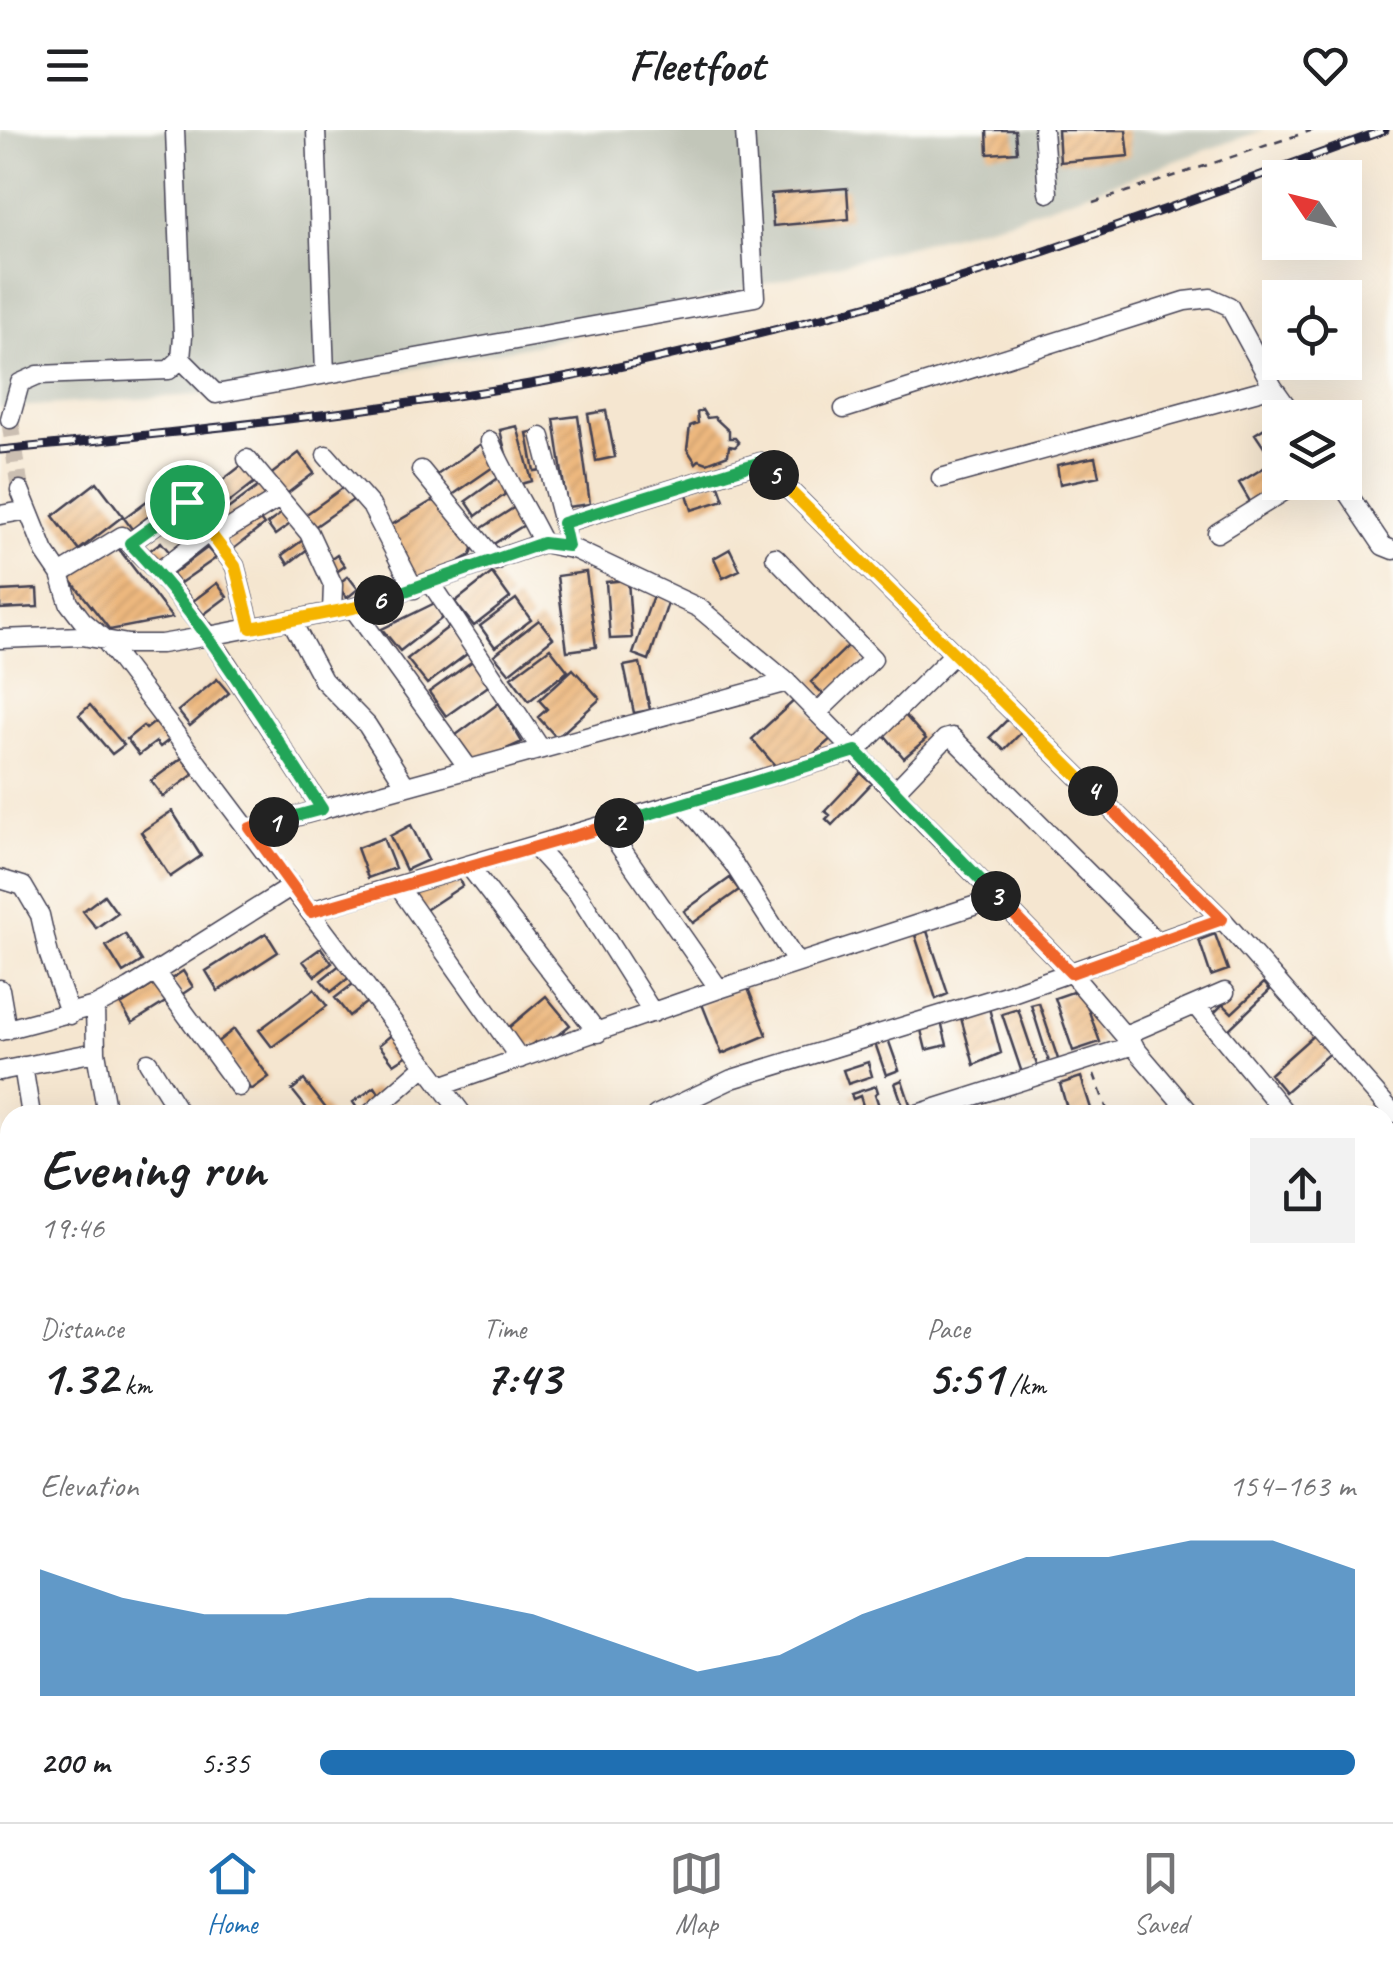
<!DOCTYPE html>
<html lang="en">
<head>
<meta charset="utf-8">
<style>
  :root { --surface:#fff; --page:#f2f2f2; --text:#202124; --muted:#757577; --line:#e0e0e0; --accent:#1f6fb2 }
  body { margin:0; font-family:Caveat,sans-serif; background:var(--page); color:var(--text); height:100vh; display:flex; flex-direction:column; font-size:38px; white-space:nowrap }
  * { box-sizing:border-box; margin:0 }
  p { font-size:32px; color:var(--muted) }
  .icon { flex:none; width:55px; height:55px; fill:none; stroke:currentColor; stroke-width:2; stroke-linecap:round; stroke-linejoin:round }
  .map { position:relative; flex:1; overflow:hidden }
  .sheet { position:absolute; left:0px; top:975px; width:1395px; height:718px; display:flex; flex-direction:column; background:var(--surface); border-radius:30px 30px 0 0; box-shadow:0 10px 40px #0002 }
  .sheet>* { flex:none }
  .needle { width:65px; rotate:305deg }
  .fabs { position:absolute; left:1262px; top:30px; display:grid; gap:20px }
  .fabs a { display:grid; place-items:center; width:100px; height:100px; border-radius:0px; background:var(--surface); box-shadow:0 10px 40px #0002; font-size:50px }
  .pin { position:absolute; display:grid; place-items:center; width:85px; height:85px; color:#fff; margin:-42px; border:5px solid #fff; border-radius:50%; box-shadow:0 2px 10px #0007 }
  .km { position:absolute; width:50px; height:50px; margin:-25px; border-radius:50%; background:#222; color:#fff; font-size:28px; line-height:50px; text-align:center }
  .round { display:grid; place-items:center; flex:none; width:105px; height:105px; border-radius:0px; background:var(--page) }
  .headline { display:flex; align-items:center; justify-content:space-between; height:170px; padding:0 40px }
  h1 { font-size:55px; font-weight:600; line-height:75px }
  .figures { display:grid; grid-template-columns:repeat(3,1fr); gap:15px; height:170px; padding:10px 40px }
  .figures div { display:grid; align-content:center }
  .figures b { font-size:50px; font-weight:600 }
  .figures small { font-size:28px; font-weight:400 }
  .figures p { font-size:28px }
  .chart { height:280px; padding:20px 40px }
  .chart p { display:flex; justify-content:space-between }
  .chart svg { width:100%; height:180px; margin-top:10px; fill:var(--accent); opacity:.7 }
  ul { padding:0 40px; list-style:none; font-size:32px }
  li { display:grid; grid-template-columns:160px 120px 1fr; align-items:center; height:75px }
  li i { height:25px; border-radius:12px; background:var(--accent) }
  header { display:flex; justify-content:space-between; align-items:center; height:130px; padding:0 40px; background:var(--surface); font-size:45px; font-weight:600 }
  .dock { display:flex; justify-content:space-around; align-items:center; height:140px; border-top:2px solid var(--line); background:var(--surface); font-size:28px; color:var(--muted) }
  .dock a { display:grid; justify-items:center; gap:5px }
  .dock .selected { color:var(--accent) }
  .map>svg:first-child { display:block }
  .industrial { fill:#c2c6b9 }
  .park { fill:url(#park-crowns); stroke:#56806e; stroke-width:2.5 }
  .building { fill:url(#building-hatch) }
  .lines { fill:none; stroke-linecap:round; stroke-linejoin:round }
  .minor-tunnel { stroke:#cbbfb2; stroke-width:18; stroke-dasharray:18 9; stroke-linecap:butt }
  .minor-casing { stroke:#423f51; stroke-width:21 }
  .path { stroke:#423f51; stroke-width:2.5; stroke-dasharray:8 8; stroke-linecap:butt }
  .minor { stroke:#fff; stroke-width:18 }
  .rail-casing { stroke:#22223b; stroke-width:9 }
  .rail { stroke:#fdfcf7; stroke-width:5; stroke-dasharray:15; stroke-linecap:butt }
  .split-1-casing { stroke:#fff; stroke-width:20 }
  .split-2-casing { stroke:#fff; stroke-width:20 }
  .split-3-casing { stroke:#fff; stroke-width:20 }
  .split-4-casing { stroke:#fff; stroke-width:20 }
  .split-5-casing { stroke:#fff; stroke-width:20 }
  .split-6-casing { stroke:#fff; stroke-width:20 }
  .split-7-casing { stroke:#fff; stroke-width:20 }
  .split-1 { stroke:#22a559; stroke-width:12 }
  .split-2 { stroke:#f0652b; stroke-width:12 }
  .split-3 { stroke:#22a559; stroke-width:12 }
  .split-4 { stroke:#f0652b; stroke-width:12 }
  .split-5 { stroke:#f5b400; stroke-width:12 }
  .split-6 { stroke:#22a559; stroke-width:12 }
  .split-7 { stroke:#f5b400; stroke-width:12 }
</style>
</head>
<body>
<header><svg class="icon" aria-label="menu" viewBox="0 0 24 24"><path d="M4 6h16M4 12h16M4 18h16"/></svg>Fleetfoot<svg class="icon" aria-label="heart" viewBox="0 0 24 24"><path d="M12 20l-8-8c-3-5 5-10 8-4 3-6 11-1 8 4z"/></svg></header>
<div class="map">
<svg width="1393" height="1692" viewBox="0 0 1393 1692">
  <defs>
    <pattern id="park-crowns" width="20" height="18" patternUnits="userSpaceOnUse" patternTransform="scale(2.5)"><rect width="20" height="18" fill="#89dea1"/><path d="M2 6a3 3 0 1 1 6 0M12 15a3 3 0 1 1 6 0" fill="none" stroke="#76be8c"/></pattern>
    <pattern id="building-hatch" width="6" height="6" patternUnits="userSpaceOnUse" patternTransform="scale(2.5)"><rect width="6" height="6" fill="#edb87e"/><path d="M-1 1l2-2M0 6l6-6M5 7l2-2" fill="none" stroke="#cb9e6e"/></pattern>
  </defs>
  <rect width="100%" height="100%" fill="#fdfcf7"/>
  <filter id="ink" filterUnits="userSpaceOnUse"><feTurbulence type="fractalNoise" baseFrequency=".01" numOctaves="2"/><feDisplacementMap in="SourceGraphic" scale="20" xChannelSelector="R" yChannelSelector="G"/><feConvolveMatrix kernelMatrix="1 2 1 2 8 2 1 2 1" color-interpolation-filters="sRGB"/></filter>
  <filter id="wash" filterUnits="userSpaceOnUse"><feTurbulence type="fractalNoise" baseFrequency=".0048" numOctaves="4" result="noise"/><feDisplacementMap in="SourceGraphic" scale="40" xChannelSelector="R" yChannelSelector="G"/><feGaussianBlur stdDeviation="2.25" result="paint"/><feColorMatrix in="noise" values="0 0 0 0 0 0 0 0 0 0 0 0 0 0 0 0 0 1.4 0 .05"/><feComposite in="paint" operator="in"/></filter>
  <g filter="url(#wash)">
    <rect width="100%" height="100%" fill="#f5e6d0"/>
    <path class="industrial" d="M0,0H1263L1011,89L537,214L411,239L258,261L0,278Z"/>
    <path class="park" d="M1393,1031V1150L1385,1144V1037Z
      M323,1682L399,1683L411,1692H315Z"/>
    <g id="blocks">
      <path class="building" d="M987,0H1015L1017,22L988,24Z
        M1058,0H1126L1129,26L1060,32Z
        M847,58L849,89L773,96L771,64Z
        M702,280L707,288L714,287L729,301V308H735L739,313L735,317L729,316L728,325L707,333L699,330L696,333L687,319L690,296L698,293L697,283Z
        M606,281L615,327L596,331L588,284Z
        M578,286L590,374L567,377L554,289Z
        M1271,294L1280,308V326L1273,331L1255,304Z
        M517,296L532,351L514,356L500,300Z
        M535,301L542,340L534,341L527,303Z
        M481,314L496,335L451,366L437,345Z
        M299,323L314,343L284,366L269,346Z
        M1095,327L1099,346L1060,354L1057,335Z
        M1275,331L1280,339V352H1290L1252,375L1239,353Z
        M246,332L259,349L214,384L201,367Z
        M501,346L511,360L476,386L466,371Z
        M179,347L186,358L132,399L124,388Z
        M717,350L724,370L692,380L686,361Z
        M97,352L123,386L79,420L53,386Z
        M263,353L271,363L221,401L213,390Z
        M344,357L353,370L313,398L305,385Z
        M432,371L442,373L475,411L471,425L416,456L383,400Z
        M518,375L529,392L490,416L479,400Z
        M285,381L293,392L275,405L267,394Z
        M257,386L264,395L232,420L225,411Z
        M303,410L309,418L288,434L282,425Z
        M161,412L171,424L154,437L145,424Z
        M115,414L172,488L110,500L70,449Z
        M207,418L216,428L173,458L166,449Z
        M730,419L740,440L723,448L714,428Z
        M337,425L345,436L335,443L327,432Z
        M586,442L596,517L567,521L557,446Z
        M492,443L510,468L474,496L455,472Z
        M348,446L358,459L347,468L337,455Z
        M628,450L632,508L610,509L606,452Z
        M217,453L227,467L203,485L193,471Z
        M37,459L38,477L0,479V461Z
        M653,465L669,470L649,530L633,524Z
        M516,469L531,490L495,517L480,496Z
        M437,472L446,485L400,521L382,499Z
        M539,490L553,508L509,543L494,525Z
        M451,495L471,521L427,554L407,529Z
        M850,514L865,529L826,567L811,552Z
        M550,518L568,541L529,571L511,547Z
        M477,528L494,552L446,586L429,562Z
        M640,533L650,580L634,583L624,536Z
        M573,539L600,569L557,608L538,587L547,579L539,570Z
        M217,549L229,563L190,596L178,581Z
        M797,568L832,608L806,631L778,639L752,609Z
        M499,573L522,612L471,635L452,608Z
        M90,575L124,615L112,624L79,585Z
        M902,582L926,609L904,628L881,601Z
        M1011,586L1024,600L1004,620L990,607Z
        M155,592L169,610L160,617L156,612L139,625L127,609L143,596L146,599Z
        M182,628L194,644L163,667L151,651Z
        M861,643L872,653L832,695L826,689L830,685L825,681Z
        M172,681L201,726L170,747L141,702Z
        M411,695L428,730L406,740L390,706Z
        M383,708L395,738L368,748L357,718Z
        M730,748L739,760L693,793L684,781Z
        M459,749L462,756L421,783L411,763Z
        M104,765L117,783L96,798L83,781Z
        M927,801L948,864L936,869L915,805Z
        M266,803L278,822L218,861L206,841Z
        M125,804L142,831L123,843L106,816Z
        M1215,804L1228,840L1211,846L1199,810Z
        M321,818L332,833L315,846L303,831Z
        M341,834L351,846L331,862L321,850Z
        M183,841L193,857L181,865L171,849Z
        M156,853L167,871L132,893L121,875Z
        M1264,853L1270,860L1226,902L1211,886L1223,874L1232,883Z
        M353,854L367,872L349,886L335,868Z
        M747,856L767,905L722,924L702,874Z
        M314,859L327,876L272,917L259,900Z
        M1081,859L1100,912L1073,921L1055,868Z
        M546,866L570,895L541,919L535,912L525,921L507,899Z
        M1039,873L1059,932L1050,935L1031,875Z
        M989,878L1001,923L974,935L961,888Z
        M1018,879L1038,938L1022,943L1002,884Z
        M941,891L947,915L926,920L920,896Z
        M234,899L269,947L251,960L216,913Z
        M395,902L411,923L394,934L379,915Z
        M1317,902L1333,920L1285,962L1270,944Z
        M888,909L899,940L886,945L875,913Z
        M868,932L872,946L848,954L843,940Z
        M1081,947L1093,985H1069L1060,954Z
        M304,950L331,985H312L292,960Z
        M902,950L911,977L904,979L895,953Z
        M876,956L878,962L875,964L882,985H858L857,981L864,979L860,966L853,969L851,964Z
        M375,957L382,968L360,983L353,972Z
        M1393,1262V1306L1391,1308L1385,1303V1271Z
        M0,1522L7,1529L10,1560L0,1561Z
        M0,1569H3L7,1617H0Z
        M38,1682H67L69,1687L41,1692Z
        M116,1682L119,1685L132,1682L136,1692H103L102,1689Z
        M267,1682H281L292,1692H259Z
        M404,1682H466L474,1689L472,1692H416Z
        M593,1682H629L632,1686L627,1692H584Z
        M705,1682H710L721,1692H697Z
        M788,1682H834L826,1692H799Z
        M888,1682H943L955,1692H900Z
        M1062,1682H1070L1083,1692H1055Z
        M1274,1682H1310L1323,1692H1287Z
        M1370,1682H1379L1393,1692H1364Z"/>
    </g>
  </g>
  <g filter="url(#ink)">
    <use href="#blocks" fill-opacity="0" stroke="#423f51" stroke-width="2.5"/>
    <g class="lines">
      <path class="minor-tunnel" d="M10,289L20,360"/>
      <g class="minor-casing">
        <path id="minor" d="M316,0L325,244
          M1043,0L1048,63
          M181,229L216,264L755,167L745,0
          M844,279L1185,171L1211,168L1229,176L1273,257L1295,288
          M10,289L20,253L38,245L169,240L181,229L183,206L175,0
          M541,307L565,401
          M490,311C505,347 526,378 543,413
          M326,325L371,376L414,459
          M247,329L309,403L333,455L332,482
          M421,340L496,431
          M941,348L1273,257
          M1340,352L1383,416L1393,420
          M20,360L45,422L60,444L69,473L82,490L104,509L463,985
          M184,368L235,436L251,498
          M0,385L28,380
          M563,393L761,332L1222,789L1393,983
          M209,402L158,442L209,506L322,679
          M1217,403L1299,352
          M214,408L279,368
          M130,413L187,372
          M775,427L873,529L817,583
          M60,444L122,406L158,442
          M431,453L541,619
          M353,478L469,639
          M291,490L323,550L367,595L406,656
          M0,509L82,506L128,514H161L209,506L353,478L543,413L576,420L699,478L787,552L1071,843L1192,985
          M895,661L945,609L952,607L1157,812
          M684,673L733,733L797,833
          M606,697L719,859
          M250,699L787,552
          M535,717L578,764L653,883
          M469,736L598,903
          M0,749L23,756L40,785L49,825L70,885
          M398,756L520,929
          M311,781L856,621L954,524
          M155,842L239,957
          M0,859L7,900
          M1196,875L1287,985
          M95,876L96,922L107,985
          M0,901L95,876L130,858L292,756
          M1125,905L1225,862
          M148,932L181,985
          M23,936L31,985
          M0,941L96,922
          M441,956L719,859L998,768
          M369,985L426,935
          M656,985L732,949L1009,864L1222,789
          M914,985L1134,915
          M0,1077H10
          M1385,1170L1393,1176
          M1385,1239L1393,1230
          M0,1292L10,1300
          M1385,1331L1393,1338
          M0,1497L10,1498
          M1385,1532L1393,1538
          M1385,1587L1393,1594
          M8,1642L10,1655
          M1385,1675L1393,1681
          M14,1682L16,1692
          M524,1682L536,1692
          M742,1682L752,1692
          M855,1682L868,1692
          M957,1682L969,1692
          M1015,1682L1028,1692
          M1151,1682L1164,1692
          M1260,1682L1273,1692
          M1342,1682L1355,1692
          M765,1687L771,1692
          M217,1692L225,1682
          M333,1692L341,1682"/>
      </g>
      <path class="path" d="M1093,73L1313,0
        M1094,944L1109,985
        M1385,1047L1393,1041
        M1385,1079L1393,1085
        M1385,1116L1393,1114"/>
      <use href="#minor" class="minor"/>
      <g class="rail-casing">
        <path id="rail" d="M0,320C183,302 366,283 547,251C628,237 710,216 790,196C993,146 1188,71 1385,0"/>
      </g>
      <use href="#rail" class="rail"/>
    </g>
  </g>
  <g class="lines" filter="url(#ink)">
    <g class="split-1-casing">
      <path id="split-1" d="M187,372L130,413C206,492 262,588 322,679L274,692"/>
    </g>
    <g class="split-2-casing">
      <path id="split-2" d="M274,692L250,698L311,782L619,693"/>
    </g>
    <g class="split-3-casing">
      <path id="split-3" d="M619,693L856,621L996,766"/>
    </g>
    <g class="split-4-casing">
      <path id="split-4" d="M996,766L1071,843L1222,789L1093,661"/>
    </g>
    <g class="split-5-casing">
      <path id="split-5" d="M774,345L1093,661"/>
    </g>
    <g class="split-6-casing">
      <path id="split-6" d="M379,470L543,413L568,416L563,393L761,332L774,345"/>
    </g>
    <g class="split-7-casing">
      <path id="split-7" d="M187,372L235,436L251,498L353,478L379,470"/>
    </g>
    <use href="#split-1" class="split-1"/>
    <use href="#split-2" class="split-2"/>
    <use href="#split-3" class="split-3"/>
    <use href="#split-4" class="split-4"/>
    <use href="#split-5" class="split-5"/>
    <use href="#split-6" class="split-6"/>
    <use href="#split-7" class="split-7"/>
  </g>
</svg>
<div class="fabs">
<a><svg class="needle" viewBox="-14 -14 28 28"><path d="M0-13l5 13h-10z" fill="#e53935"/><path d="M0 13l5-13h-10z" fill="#757577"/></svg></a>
<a><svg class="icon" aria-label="locate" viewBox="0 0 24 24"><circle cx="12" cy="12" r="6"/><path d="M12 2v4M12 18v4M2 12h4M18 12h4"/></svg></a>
<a><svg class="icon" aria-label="layers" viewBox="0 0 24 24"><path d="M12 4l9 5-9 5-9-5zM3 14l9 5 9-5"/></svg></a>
</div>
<div class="pin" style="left:187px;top:372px;background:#1e9e55"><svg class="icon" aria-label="arrive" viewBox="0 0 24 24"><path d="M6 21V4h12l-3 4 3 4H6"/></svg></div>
<b class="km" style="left:274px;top:692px">1</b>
<b class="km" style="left:619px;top:693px">2</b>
<b class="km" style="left:996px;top:766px">3</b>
<b class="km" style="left:1093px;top:661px">4</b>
<b class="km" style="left:774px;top:345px">5</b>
<b class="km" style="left:379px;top:470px">6</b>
<section class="sheet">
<div class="headline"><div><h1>Evening run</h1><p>19:46</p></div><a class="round"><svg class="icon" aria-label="share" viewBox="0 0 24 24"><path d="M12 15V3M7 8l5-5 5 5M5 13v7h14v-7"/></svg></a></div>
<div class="figures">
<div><p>Distance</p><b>1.32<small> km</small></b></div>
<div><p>Time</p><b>7:43</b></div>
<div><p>Pace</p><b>5:51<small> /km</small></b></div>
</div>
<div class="chart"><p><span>Elevation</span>154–163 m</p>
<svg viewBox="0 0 160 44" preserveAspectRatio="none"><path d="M0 44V13L10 20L20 24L30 24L40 20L50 20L60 24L70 31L80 38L90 34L100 24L110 17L120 10L130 10L140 6L150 6L160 13V44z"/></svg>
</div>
<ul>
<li><b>200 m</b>5:35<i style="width:100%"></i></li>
</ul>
</section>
</div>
<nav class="dock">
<a class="selected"><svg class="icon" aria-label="home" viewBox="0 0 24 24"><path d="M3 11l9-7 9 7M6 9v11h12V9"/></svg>Home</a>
<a><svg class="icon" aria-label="map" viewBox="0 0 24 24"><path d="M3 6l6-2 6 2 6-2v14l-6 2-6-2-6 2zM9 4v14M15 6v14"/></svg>Map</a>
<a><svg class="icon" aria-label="saved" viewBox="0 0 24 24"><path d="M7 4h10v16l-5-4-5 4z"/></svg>Saved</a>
</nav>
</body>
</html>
